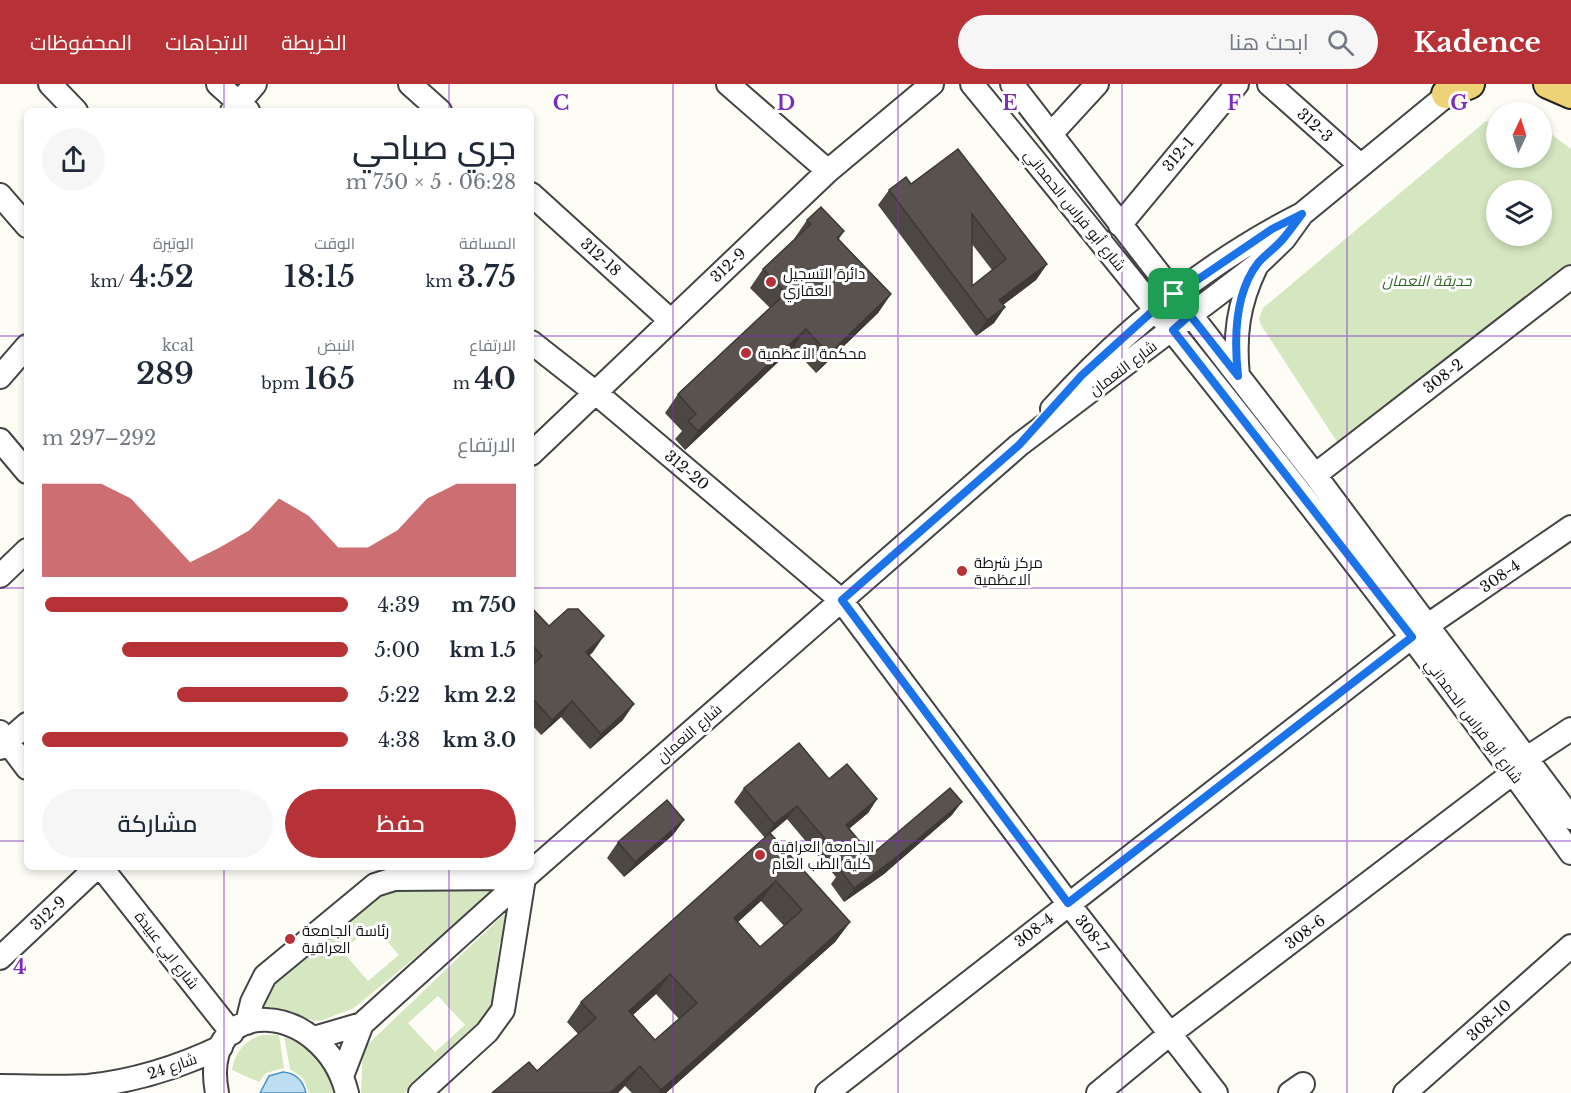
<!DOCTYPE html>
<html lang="ar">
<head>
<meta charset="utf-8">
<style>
  :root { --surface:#fff; --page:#f6f6f7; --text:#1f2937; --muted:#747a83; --accent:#b73237 }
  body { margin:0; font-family:"Libre Baskerville",Cairo,serif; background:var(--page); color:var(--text); direction:rtl; height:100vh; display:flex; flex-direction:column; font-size:22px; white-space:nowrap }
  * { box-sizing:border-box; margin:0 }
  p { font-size:20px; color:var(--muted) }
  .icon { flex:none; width:33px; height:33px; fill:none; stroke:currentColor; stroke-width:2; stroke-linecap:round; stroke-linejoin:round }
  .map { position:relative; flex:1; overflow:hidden; direction:ltr }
  .drawer { position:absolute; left:24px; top:24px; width:510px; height:762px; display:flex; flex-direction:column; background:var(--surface); border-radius:9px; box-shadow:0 3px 9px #0003; direction:rtl }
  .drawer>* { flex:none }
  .needle { width:39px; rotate:4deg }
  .fabs { position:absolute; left:1486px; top:18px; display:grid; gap:12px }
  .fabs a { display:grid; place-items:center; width:66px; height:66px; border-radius:50%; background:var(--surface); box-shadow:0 3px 9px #0003; font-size:30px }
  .pin { position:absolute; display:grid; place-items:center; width:51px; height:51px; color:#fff; margin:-26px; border-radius:12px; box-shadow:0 3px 9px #0006 }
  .round { display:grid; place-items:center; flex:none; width:63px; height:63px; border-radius:32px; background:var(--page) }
  .headline { display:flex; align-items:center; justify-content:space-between; height:102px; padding:0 18px }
  h1 { font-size:33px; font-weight:600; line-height:45px }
  .metrics { display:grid; grid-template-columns:repeat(3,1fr); gap:9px; height:102px; padding:6px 18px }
  .metrics div { display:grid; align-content:center }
  .metrics b { font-size:30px; font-weight:600 }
  .metrics small { font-size:16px; font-weight:400 }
  .metrics p { font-size:16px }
  .chart { height:168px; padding:12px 18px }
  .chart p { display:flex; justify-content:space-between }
  .chart svg { width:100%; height:108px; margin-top:6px; fill:var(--accent); opacity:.7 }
  .action { display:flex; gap:12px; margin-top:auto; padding:12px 18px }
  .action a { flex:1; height:69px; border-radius:36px; background:var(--accent); color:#fff; font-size:24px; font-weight:600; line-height:69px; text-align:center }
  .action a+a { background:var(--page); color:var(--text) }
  ul { padding:0 18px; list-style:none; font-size:20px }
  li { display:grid; grid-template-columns:96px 72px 1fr; align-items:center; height:45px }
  li i { height:15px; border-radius:8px; background:var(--accent) }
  header { display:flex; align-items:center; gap:36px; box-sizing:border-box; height:84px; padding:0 30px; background:var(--accent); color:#fff }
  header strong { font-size:28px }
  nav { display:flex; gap:33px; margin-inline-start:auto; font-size:21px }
  .search { width:420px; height:54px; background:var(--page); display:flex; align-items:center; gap:15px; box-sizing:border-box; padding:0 21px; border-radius:33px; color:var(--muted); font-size:22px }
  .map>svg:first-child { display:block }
  .green { fill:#d4e7c0; fill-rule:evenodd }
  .water { fill:#bddef2; stroke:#4a92c4; stroke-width:1.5 }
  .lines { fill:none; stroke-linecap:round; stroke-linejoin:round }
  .minor-casing { stroke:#444; stroke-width:26 }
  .major-casing { stroke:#222; stroke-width:32 }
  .minor { stroke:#fff; stroke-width:22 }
  .major { stroke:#eed276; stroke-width:28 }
  .wall { fill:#4d4743; fill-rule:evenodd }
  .shaded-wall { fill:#3e3937 }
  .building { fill:#59524e; stroke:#3e3937; stroke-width:1.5; fill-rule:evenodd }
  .route-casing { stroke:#fff; stroke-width:12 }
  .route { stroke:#1a73e8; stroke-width:8 }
  .grid { fill:none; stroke:#7b2cbf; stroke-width:1.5; stroke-opacity:0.55 }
  .poi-dot { fill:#b73237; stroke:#fff; stroke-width:2 }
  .labels { text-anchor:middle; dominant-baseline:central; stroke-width:6; stroke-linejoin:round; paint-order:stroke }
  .street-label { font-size:15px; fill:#111; stroke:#fff }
  .poi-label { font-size:15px; fill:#111; stroke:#fff; text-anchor:start }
  .park-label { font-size:15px; font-style:italic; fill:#316525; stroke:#fff }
  .grid-label { font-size:20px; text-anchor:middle; font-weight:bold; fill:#7b2cbf; stroke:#fff; stroke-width:6; stroke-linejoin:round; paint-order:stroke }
</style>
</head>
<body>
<header>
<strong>Kadence</strong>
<div class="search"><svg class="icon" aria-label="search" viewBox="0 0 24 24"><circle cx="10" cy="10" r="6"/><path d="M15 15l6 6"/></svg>ابحث هنا</div>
<nav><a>الخريطة</a><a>الاتجاهات</a><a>المحفوظات</a></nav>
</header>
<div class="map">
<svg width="1571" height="1009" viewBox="0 0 1571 1009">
  <rect width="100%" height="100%" fill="#fefdf5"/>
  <path class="green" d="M1486,37H1497V74H1542V43L1571,65V192L1341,364L1261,241L1259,235L1263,224ZM1497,106H1542V152H1497Z
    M387,802L490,807L492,810L354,924L320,937L261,927L260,909ZM373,841L399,871L368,897L342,867Z
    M505,829V851L499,860L493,929L404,1009H361L363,965ZM438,912L465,941L435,968L408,939Z
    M262,951H279L284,984L266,989L259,998L232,986C235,968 244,957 262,951Z
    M284,952C311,962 327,982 333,1009H309L303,994L290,985Z"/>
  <path class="water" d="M283,988C296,989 303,996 306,1009H260L269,992Z"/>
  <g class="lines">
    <g class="minor-casing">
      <path id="minor" d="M50,0L76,27
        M218,0L248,27
        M410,0L440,27
        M728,0L828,87
        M972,0C1178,251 1381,505 1571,769
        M1012,0L1315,391L1571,734
        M1269,0L1360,81
        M232,27L255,0
        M1051,50L1097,0
        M531,110L670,236
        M0,111L27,142
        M1120,141L1237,0
        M531,258L596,309L841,516L1068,819L1216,1009
        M1238,292C1234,252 1238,220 1256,183
        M0,293L27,262
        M1052,325C1124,246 1207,178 1302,130L1459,1
        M0,356L27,388
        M531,370L828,87L932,0
        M1315,391L1571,193
        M0,492L27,466
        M1428,541L1571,443
        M0,648L27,684
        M0,664L27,640
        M1527,674L1571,645
        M101,783L232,949
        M0,874L97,783
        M247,939L252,918L265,892L375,801L394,795L524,794L503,926L487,948L420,1009
        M314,954L362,940L524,794L1019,361L1258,180L1284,155L1302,130
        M342,992L362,940
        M0,1002C29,1002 59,1004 88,1002C135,997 179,983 221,963
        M217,1009C198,907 324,916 347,1009
        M827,1009L1412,553
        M1098,1009L1171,949L1513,689
        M1290,1009L1303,1000
        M1405,1009L1571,862"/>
    </g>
    <g class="major-casing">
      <path id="major" d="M1548,0L1571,10
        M1446,10L1470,0"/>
    </g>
    <use href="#minor" class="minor"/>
    <use href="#major" class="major"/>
  </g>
  <path class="wall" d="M958,65L1047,180L1036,196L1003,221L1005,223L994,239L976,252L878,121L889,106L911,100ZM972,160L992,186L972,202Z
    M807,136L844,147L839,155L891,210L878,229L816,289L793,264L685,366L675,355L682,347L665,329L678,310L770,224L750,204L763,185L795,155H794Z
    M531,523L549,542L593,568L589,572L623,636L590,665L561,633L541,651L531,640Z
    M829,695L877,715L868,729L849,745L871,771L952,731L884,790L844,818L831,800L836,793L787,735L770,749L850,838L835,858L666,1009H632L625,1002L537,987L578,950L567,938L581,918L765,754L734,718L744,704ZM761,817L784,842L760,863L738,838ZM656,910L679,935L655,956L633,931Z
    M684,736L673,751L624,793L607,774L618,758Z"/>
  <path class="shaded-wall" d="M1047,180L1036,196L988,232L999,216Z
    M891,210L878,229L816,289L829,270Z
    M1005,223L994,239L976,252L987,236Z
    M806,245L793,264L685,366L698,347Z
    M604,552L593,568L575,584L586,568Z
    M572,617L561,633L541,651L552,636Z
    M634,620L623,636L590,665L601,650Z
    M877,715L868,729L836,755L846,741Z
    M962,718L952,731L884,790L844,818L854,804Z
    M797,722L787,735L765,754L774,740Z
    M684,736L673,751L624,793L635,778Z
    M776,797L761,817L720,854L734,834Z
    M850,838L835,858L666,1009H659L661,1006Z
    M670,890L656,910L615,947L629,927Z
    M640,982L625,1002L618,1009H610Z"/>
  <path class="building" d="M958,65L1047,180L999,216L1005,223L987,236L889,106L906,93L911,100ZM972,130L1006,175L972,202Z
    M821,123L844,147L837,154L891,210L829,270L806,245L698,347L688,337L696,330L678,310L786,209L763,185L811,140L807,136Z
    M531,523L549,542L568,525H578L604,552L586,568L634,620L601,650L572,617L552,636L531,613V582L542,572L531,560Z
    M799,659L829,695L847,680L877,715L846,741L871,771L950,704L962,718L893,776L854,804L840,786L847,781L797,722L774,740L744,704Z
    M667,716L684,736L635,778L618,758Z
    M770,749L850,838L661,1006L640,982L610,1009H492L529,978L537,987L596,934L581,918ZM776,797L802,826L760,863L734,834ZM670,890L697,919L655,956L629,927Z"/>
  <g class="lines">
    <g class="route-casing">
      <path id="route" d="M1302,130C1295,139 1289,148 1282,156C1275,164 1265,171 1258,179C1234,210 1234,255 1238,292L1190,231L1173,246L1412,553L1068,819L842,516L1019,361L1082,291L1156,224L1272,145Z"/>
    </g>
    <use href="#route" class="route"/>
  </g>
  <path class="grid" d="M224,0V27M449,0V27M673,0V1009M898,0V1009M1122,0V1009M1347,0V1009M0,252H27M531,252H1571M0,504H27M531,504H1571M0,757H27M531,757H1571M224,783V1009M449,783V1009"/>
  <g class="poi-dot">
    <circle cx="771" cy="198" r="6"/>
    <circle cx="746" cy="269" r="6"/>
    <circle cx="962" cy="487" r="6"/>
    <circle cx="760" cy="771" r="6"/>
    <circle cx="290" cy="855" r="6"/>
  </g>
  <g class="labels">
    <g class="street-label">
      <text transform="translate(1315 41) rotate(42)">312-3</text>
      <text transform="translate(1178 70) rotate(-50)">312-1</text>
      <text transform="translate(1075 126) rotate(51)">شارع أبو فراس الحمداني</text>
      <text transform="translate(601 173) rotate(42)">312-18</text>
      <text transform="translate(728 181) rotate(-43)">312-9</text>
      <text transform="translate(1123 284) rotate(-37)">شارع النعمان</text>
      <text transform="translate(1443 292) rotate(-38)">308-2</text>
      <text transform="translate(687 386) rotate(40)">312-20</text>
      <text transform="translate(1500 492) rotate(-35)">308-4</text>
      <text transform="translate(1474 637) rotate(53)">شارع أبو فراس الحمداني</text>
      <text transform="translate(689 649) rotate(-41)">شارع النعمان</text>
      <text transform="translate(48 829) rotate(-43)">312-9</text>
      <text transform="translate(1034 846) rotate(-38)">308-4</text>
      <text transform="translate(1305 848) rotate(-37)">308-6</text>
      <text transform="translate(1092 850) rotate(52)">308-7</text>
      <text transform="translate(167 866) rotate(52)">شارع ابي عبيدة</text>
      <text transform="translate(1489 936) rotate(-42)">308-10</text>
      <text transform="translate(172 982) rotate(-19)">شارع 24</text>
    </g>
    <g class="poi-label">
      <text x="783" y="189">دائرة التسجيل<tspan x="783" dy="17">العقاري</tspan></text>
      <text x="758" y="269">محكمة الأعظمية</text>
      <text x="974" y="478">مركز شرطة<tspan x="974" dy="17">الاعظمية</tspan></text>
      <text x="772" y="762">الجامعة العراقية<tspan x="772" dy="17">كلية الطب العام</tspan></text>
      <text x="302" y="846">رئاسة الجامعة<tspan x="302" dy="17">العراقية</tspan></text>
    </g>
    <g class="park-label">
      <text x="1427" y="196">حديقة النعمان</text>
    </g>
  </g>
  <g class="grid-label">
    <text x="561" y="26">C</text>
    <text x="786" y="26">D</text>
    <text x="1010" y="26">E</text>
    <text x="1234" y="26">F</text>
    <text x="1459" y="26">G</text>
    <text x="20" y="890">4</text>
  </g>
</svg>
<div class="fabs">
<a><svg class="needle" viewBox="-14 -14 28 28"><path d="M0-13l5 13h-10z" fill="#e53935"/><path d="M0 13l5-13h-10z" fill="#747a83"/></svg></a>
<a><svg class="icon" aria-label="layers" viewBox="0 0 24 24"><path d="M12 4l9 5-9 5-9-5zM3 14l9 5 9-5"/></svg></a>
</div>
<div class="pin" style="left:1174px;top:210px;background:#1e9e55"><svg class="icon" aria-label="arrive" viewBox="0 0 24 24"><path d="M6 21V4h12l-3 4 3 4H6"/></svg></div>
<section class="drawer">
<div class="headline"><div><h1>جري صباحي</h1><p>06:28 · 5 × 750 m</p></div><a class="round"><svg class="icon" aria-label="share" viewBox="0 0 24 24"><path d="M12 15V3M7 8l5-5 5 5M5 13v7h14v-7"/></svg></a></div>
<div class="metrics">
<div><p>المسافة</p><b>3.75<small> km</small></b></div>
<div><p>الوقت</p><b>18:15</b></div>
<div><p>الوتيرة</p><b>4:52<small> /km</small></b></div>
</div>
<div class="metrics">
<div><p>الارتفاع</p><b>40<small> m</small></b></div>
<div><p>النبض</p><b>165<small> bpm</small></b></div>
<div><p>kcal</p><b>289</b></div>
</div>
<div class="chart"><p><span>الارتفاع</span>292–297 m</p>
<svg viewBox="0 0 160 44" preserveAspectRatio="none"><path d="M0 44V6L10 6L20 6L30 12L40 25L50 38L60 32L70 25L80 12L90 19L100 32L110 32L120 25L130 12L140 6L150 6L160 6V44z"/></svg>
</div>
<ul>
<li><b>750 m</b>4:39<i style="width:99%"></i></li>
<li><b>1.5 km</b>5:00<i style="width:74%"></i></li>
<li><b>2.2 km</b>5:22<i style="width:56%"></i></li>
<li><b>3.0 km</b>4:38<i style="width:100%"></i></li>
</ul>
<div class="action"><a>حفظ</a><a>مشاركة</a></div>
</section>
</div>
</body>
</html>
